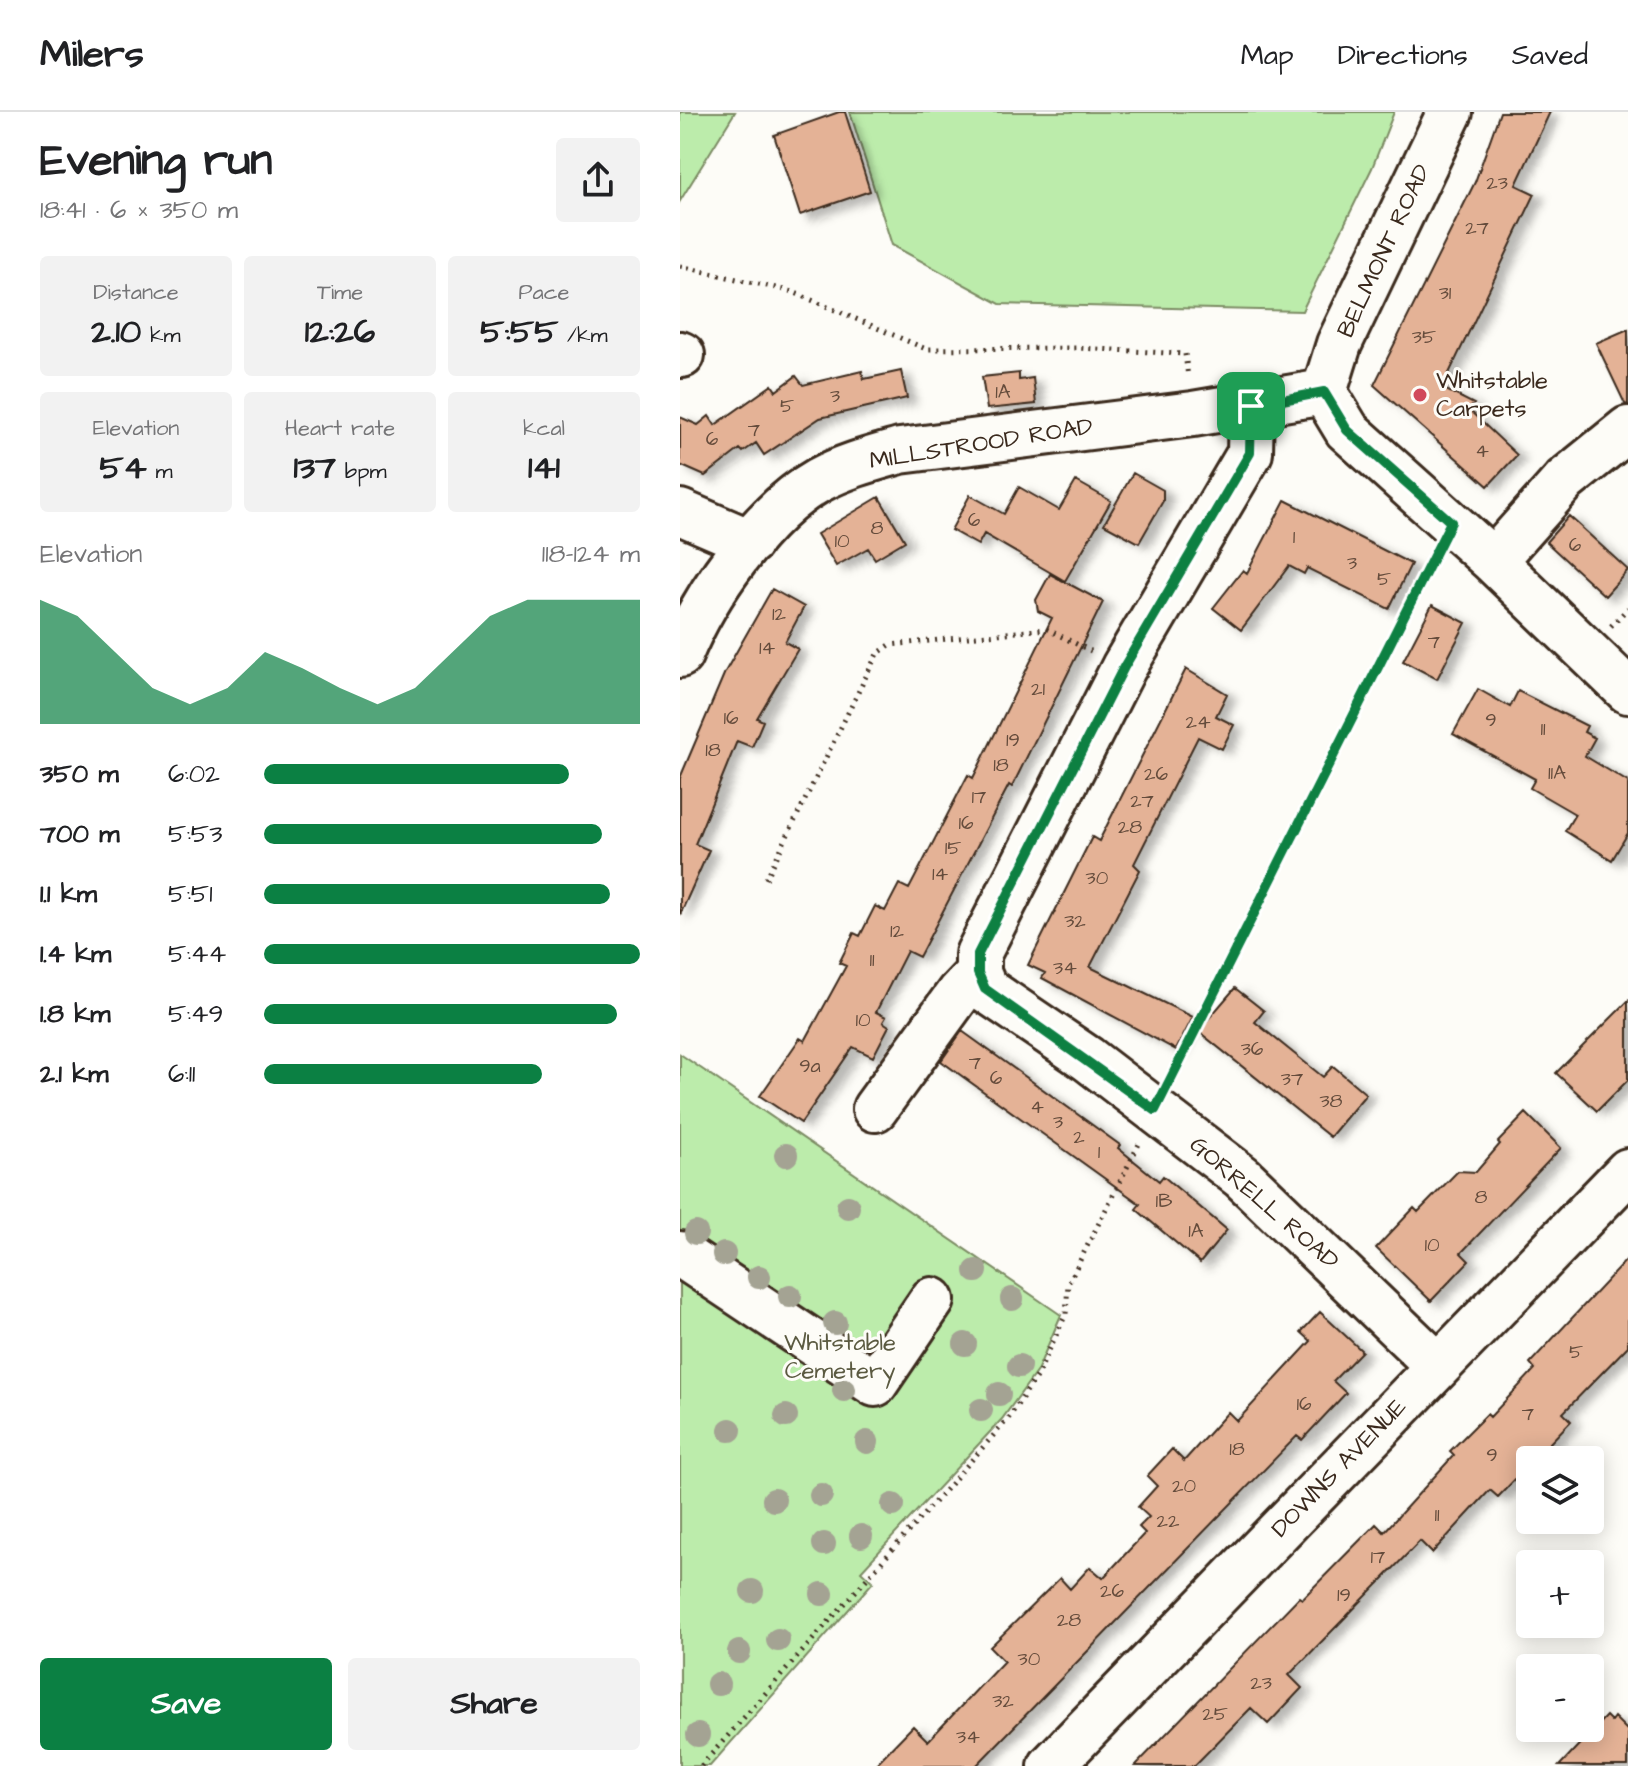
<!DOCTYPE html>
<html lang="en">
<head>
<meta charset="utf-8">
<style>
  :root { --surface:#fff; --page:#f2f2f2; --text:#202124; --muted:#757577; --line:#e0e0e0; --accent:#0b8043 }
  body { margin:0; font-family:"Architects Daughter",sans-serif; background:var(--page); color:var(--text); height:100vh; display:flex; flex-direction:column; font-size:30px; white-space:nowrap }
  * { box-sizing:border-box; margin:0 }
  p { font-size:26px; color:var(--muted) }
  .icon { flex:none; width:44px; height:44px; fill:none; stroke:currentColor; stroke-width:2; stroke-linecap:round; stroke-linejoin:round }
  .map { position:relative; flex:1; overflow:hidden }
  .sheet { display:flex; flex-direction:column; background:var(--surface); width:680px }
  .sheet>* { flex:none }
  .controls { position:absolute; left:836px; top:1334px; display:grid; gap:16px }
  .controls a { display:grid; place-items:center; width:88px; height:88px; border-radius:8px; background:var(--surface); box-shadow:0 4px 20px #0003; font-size:40px }
  .pin { position:absolute; display:grid; place-items:center; width:68px; height:68px; color:#fff; margin:-34px; border-radius:16px; box-shadow:0 4px 12px #0006 }
  .round { display:grid; place-items:center; flex:none; width:84px; height:84px; border-radius:8px; background:var(--page) }
  .overview { display:flex; align-items:center; justify-content:space-between; height:136px; padding:0 40px }
  h1 { font-size:44px; font-weight:700; line-height:60px }
  .metrics { display:grid; grid-template-columns:repeat(3,1fr); gap:12px; height:136px; padding:8px 40px }
  .metrics div { display:grid; align-content:center; border-radius:8px; background:var(--page); text-align:center }
  .metrics b { font-size:34px; font-weight:700 }
  .metrics small { font-size:22px; font-weight:400 }
  .metrics p { font-size:22px }
  .chart { height:224px; padding:16px 40px }
  .chart p { display:flex; justify-content:space-between }
  .chart svg { width:100%; height:144px; margin-top:8px; fill:var(--accent); opacity:.7 }
  .action { display:flex; gap:16px; margin-top:auto; padding:16px 40px }
  .action a { flex:1; height:92px; border-radius:8px; background:var(--accent); color:#fff; font-size:32px; font-weight:700; line-height:92px; text-align:center }
  .action a+a { background:var(--page); color:var(--text) }
  ul { padding:0 40px; list-style:none; font-size:26px }
  li { display:grid; grid-template-columns:128px 96px 1fr; align-items:center; height:60px }
  li i { height:20px; border-radius:10px; background:var(--accent) }
  header { display:flex; align-items:center; gap:48px; box-sizing:border-box; height:112px; padding:0 40px; background:var(--surface); border-bottom:2px solid var(--line) }
  header strong { font-size:38px }
  nav { display:flex; gap:44px; margin-inline-start:auto; font-size:28px }
  main { display:flex; flex:1; min-height:0 }
  .map>svg:first-child { display:block }
  .green { fill:#bcecab; stroke:#7c8b64; stroke-width:2 }
  .building { fill:#e4b296; stroke:#3b2a1e; stroke-width:2; filter:url(#shadow) }
  .lines { fill:none; stroke-linecap:round; stroke-linejoin:round }
  .minor-casing { stroke:#3b2a1e; stroke-width:50 }
  .path { stroke:#3b2a1e; stroke-width:5; stroke-dasharray:2 6; stroke-linecap:butt }
  .minor { stroke:#fdfcf7; stroke-width:44 }
  .tree { fill:#a4a393 }
  .route-casing { stroke:#fff; stroke-width:16 }
  .route { stroke:#0b8043; stroke-width:10 }
  .poi-dot { fill:#d1495b; stroke:#fdfcf7; stroke-width:3 }
  .labels { text-anchor:middle; dominant-baseline:central; stroke-width:6; stroke-linejoin:round; paint-order:stroke }
  .number-label { font-size:20px; fill:#654c3c }
  .street-label { font-size:24px; fill:#3b2a1e; stroke:#fdfcf7 }
  .poi-label { font-size:24px; fill:#3b2a1e; stroke:#fdfcf7; text-anchor:start }
  .park-label { font-size:24px; fill:#5b5a41; stroke:#fdfcf7 }
</style>
</head>
<body>
<header>
<strong>Milers</strong>
<nav><a>Map</a><a>Directions</a><a>Saved</a></nav>
</header>
<main>
<section class="sheet">
<div class="overview"><div><h1>Evening run</h1><p>18:41 · 6 × 350 m</p></div><a class="round"><svg class="icon" aria-label="share" viewBox="0 0 24 24"><path d="M12 15V3M7 8l5-5 5 5M5 13v7h14v-7"/></svg></a></div>
<div class="metrics">
<div><p>Distance</p><b>2.10<small> km</small></b></div>
<div><p>Time</p><b>12:26</b></div>
<div><p>Pace</p><b>5:55<small> /km</small></b></div>
</div>
<div class="metrics">
<div><p>Elevation</p><b>54<small> m</small></b></div>
<div><p>Heart rate</p><b>137<small> bpm</small></b></div>
<div><p>kcal</p><b>141</b></div>
</div>
<div class="chart"><p><span>Elevation</span>118–124 m</p>
<svg viewBox="0 0 160 44" preserveAspectRatio="none"><path d="M0 44V6L10 11L20 22L30 33L40 38L50 33L60 22L70 27L80 33L90 38L100 33L110 22L120 11L130 6L140 6L150 6L160 6V44z"/></svg>
</div>
<ul>
<li><b>350 m</b>6:02<i style="width:81%"></i></li>
<li><b>700 m</b>5:53<i style="width:90%"></i></li>
<li><b>1.1 km</b>5:51<i style="width:92%"></i></li>
<li><b>1.4 km</b>5:44<i style="width:100%"></i></li>
<li><b>1.8 km</b>5:49<i style="width:94%"></i></li>
<li><b>2.1 km</b>6:11<i style="width:74%"></i></li>
</ul>
<div class="action"><a>Save</a><a>Share</a></div>
</section>
<div class="map">
<svg width="948" height="1654" viewBox="0 0 948 1654">
  <defs>
    <filter id="shadow"><feDropShadow dx="9" dy="5" stdDeviation="4" flood-color="#0004"/></filter>
  </defs>
  <rect width="100%" height="100%" fill="#fdfcf7"/>
  <filter id="ink" filterUnits="userSpaceOnUse"><feTurbulence type="fractalNoise" baseFrequency=".0125" numOctaves="2"/><feDisplacementMap in="SourceGraphic" scale="16" xChannelSelector="R" yChannelSelector="G"/><feConvolveMatrix kernelMatrix="1 2 1 2 8 2 1 2 1" color-interpolation-filters="sRGB"/></filter>
  <g filter="url(#ink)">
    <path class="green" d="M0,0H55L0,89Z
      M170,0H714L692,56L622,199L320,192L212,133Z
      M0,942L381,1203L357,1259L322,1307L181,1459L193,1470L30,1654H0Z"/>
    <path class="building" d="M159,0H165L190,79L120,103L94,23Z
      M820,0H870L836,73L855,82L762,276L794,292L789,298L837,343L808,374L694,273L795,70Z
      M948,217V293L945,292L916,231Z
      M182,259L184,267L221,259L227,286L140,306L84,343L76,331L63,340L60,337L25,364L0,353V305L18,313L29,304L35,313L92,273L96,279L116,264L123,273Z
      M339,261V268L353,266L356,292L307,297L302,265Z
      M453,361L483,378V389L459,431L424,412Z
      M396,369L431,389L385,469L304,422L298,433L271,418L290,383L324,402L339,375L379,398Z
      M199,385L225,429L195,447L188,436L156,454L137,422Z
      M605,388L731,452L709,497L627,456L624,462L609,454L561,518L533,496L563,458L567,461Z
      M889,404L948,458L925,484L866,430Z
      M370,462L423,490L332,675L329,673L239,845L227,839L196,900L206,905L203,910L209,914L193,945L173,935L121,1011L80,984L120,926L125,929L166,854L159,851L174,821L180,824L195,794L205,799L219,772L229,777L288,663L293,666L372,506L358,499L356,488Z
      M92,477L124,495L105,530L118,537L77,606L83,609L72,635L57,629L15,732L29,738L0,803V666L45,560Z
      M752,493L786,511L757,567L723,549Z
      M506,557L547,582L536,604L554,613L542,637L518,625L454,752L460,758L410,855L513,905L496,938L362,866L365,861L348,853L412,725L419,729Z
      M798,577L830,595L838,579L907,614L904,620L915,626L905,644L948,670V721L932,748L885,719L895,702L850,676L855,667L773,622Z
      M555,876L584,899L575,910L643,965L653,954L686,982L650,1025L518,919Z
      M948,889V968L917,999L876,961Z
      M282,919L440,1033L438,1036L479,1069L483,1064L547,1118L520,1151L456,1097L460,1092L261,949Z
      M846,1001L881,1036L781,1141L789,1149L751,1189L696,1136L734,1096L738,1100L778,1059L796,1060L820,1032L818,1030Z
      M948,1146V1234L883,1301L891,1309L818,1385L810,1378L752,1441L740,1429L609,1563L622,1576L588,1612L571,1596L514,1654H455L619,1485L622,1487L696,1412L704,1420L774,1343L770,1339L807,1302L810,1305L855,1257L850,1251Z
      M640,1200L682,1239L653,1269L666,1281L622,1328L617,1324L296,1654H194L233,1614L248,1629L324,1549L310,1535L380,1466L390,1477L410,1455L423,1466L465,1421L459,1415L469,1405L458,1395L477,1374L467,1364L492,1337L504,1349L548,1300L557,1309L631,1229L621,1220Z
      M926,1604L931,1609L934,1605L948,1619V1654H879Z"/>
    <g class="lines">
      <g class="minor-casing">
        <path id="minor" d="M0,242L2,243
          M644,280L667,318L813,449L948,579
          M644,280L659,232L770,0
          M571,294L570,341L444,555L298,842V861L305,877L408,947L562,1065L757,1253
          M0,400L70,430
          M813,449L885,368L948,317
          M0,543C25,482 81,401 139,368C165,354 192,347 220,339L513,302L644,280
          M195,997L279,881L298,861
          M0,1142L195,1272L252,1188
          M371,1654L948,1059"/>
      </g>
      <path class="path" d="M0,154L113,180L246,237L399,236L505,242L508,265
        M931,514L948,496
        M86,767L197,542L210,533L366,517L411,539
        M492,966L753,446
        M21,1654L328,1307L358,1262L386,1202L388,1172L459,1032"/>
      <use href="#minor" class="minor"/>
    </g>
    <g class="tree">
      <circle cx="106" cy="1043" r="12"/>
      <circle cx="168" cy="1095" r="12"/>
      <circle cx="16" cy="1121" r="12"/>
      <circle cx="44" cy="1142" r="12"/>
      <circle cx="296" cy="1159" r="12"/>
      <circle cx="79" cy="1165" r="12"/>
      <circle cx="110" cy="1184" r="12"/>
      <circle cx="332" cy="1187" r="12"/>
      <circle cx="155" cy="1211" r="12"/>
      <circle cx="285" cy="1232" r="12"/>
      <circle cx="339" cy="1254" r="12"/>
      <circle cx="164" cy="1278" r="12"/>
      <circle cx="319" cy="1282" r="12"/>
      <circle cx="301" cy="1298" r="12"/>
      <circle cx="106" cy="1304" r="12"/>
      <circle cx="50" cy="1318" r="12"/>
      <circle cx="187" cy="1330" r="12"/>
      <circle cx="141" cy="1383" r="12"/>
      <circle cx="94" cy="1388" r="12"/>
      <circle cx="213" cy="1393" r="12"/>
      <circle cx="181" cy="1424" r="12"/>
      <circle cx="144" cy="1432" r="12"/>
      <circle cx="72" cy="1479" r="12"/>
      <circle cx="142" cy="1482" r="12"/>
      <circle cx="98" cy="1528" r="12"/>
      <circle cx="59" cy="1540" r="12"/>
      <circle cx="38" cy="1572" r="12"/>
      <circle cx="18" cy="1623" r="12"/>
    </g>
  </g>
  <g class="lines" filter="url(#ink)">
    <g class="route-casing">
      <path id="route" d="M644,280L667,318L771,410L475,998L305,877L298,861V842L444,555L570,341L571,294Z"/>
    </g>
    <use href="#route" class="route"/>
  </g>
  <circle class="poi-dot" cx="740" cy="283" r="8"/>
  <g class="labels">
    <g class="number-label">
      <text x="817" y="71">23</text>
      <text x="797" y="116">27</text>
      <text x="765" y="181">31</text>
      <text x="744" y="225">35</text>
      <text x="323" y="280">1A</text>
      <text x="155" y="284">3</text>
      <text x="107" y="294">5</text>
      <text x="74" y="318">7</text>
      <text x="32" y="327">6</text>
      <text x="802" y="339">4</text>
      <text x="294" y="408">6</text>
      <text x="197" y="416">8</text>
      <text x="614" y="425">1</text>
      <text x="162" y="429">10</text>
      <text x="895" y="433">6</text>
      <text x="672" y="451">3</text>
      <text x="704" y="467">5</text>
      <text x="99" y="502">12</text>
      <text x="754" y="530">7</text>
      <text x="87" y="536">14</text>
      <text x="358" y="577">21</text>
      <text x="51" y="606">16</text>
      <text x="811" y="608">9</text>
      <text x="518" y="610">24</text>
      <text x="863" y="617">11</text>
      <text x="333" y="628">19</text>
      <text x="33" y="638">18</text>
      <text x="321" y="653">18</text>
      <text x="877" y="661">11A</text>
      <text x="476" y="662">26</text>
      <text x="299" y="685">17</text>
      <text x="462" y="689">27</text>
      <text x="286" y="711">16</text>
      <text x="450" y="715">28</text>
      <text x="273" y="736">15</text>
      <text x="260" y="762">14</text>
      <text x="417" y="766">30</text>
      <text x="395" y="809">32</text>
      <text x="217" y="819">12</text>
      <text x="192" y="848">11</text>
      <text x="385" y="856">34</text>
      <text x="183" y="908">10</text>
      <text x="572" y="937">36</text>
      <text x="295" y="951">7</text>
      <text x="130" y="954">9a</text>
      <text x="316" y="966">6</text>
      <text x="612" y="967">37</text>
      <text x="651" y="989">38</text>
      <text x="357" y="995">4</text>
      <text x="378" y="1010">3</text>
      <text x="399" y="1025">2</text>
      <text x="419" y="1040">1</text>
      <text x="801" y="1085">8</text>
      <text x="484" y="1089">1B</text>
      <text x="516" y="1119">1A</text>
      <text x="752" y="1133">10</text>
      <text x="896" y="1240">5</text>
      <text x="624" y="1292">16</text>
      <text x="848" y="1302">7</text>
      <text x="557" y="1337">18</text>
      <text x="812" y="1343">9</text>
      <text x="504" y="1374">20</text>
      <text x="757" y="1403">11</text>
      <text x="488" y="1409">22</text>
      <text x="698" y="1445">17</text>
      <text x="432" y="1479">26</text>
      <text x="664" y="1483">19</text>
      <text x="389" y="1508">28</text>
      <text x="349" y="1547">30</text>
      <text x="581" y="1571">23</text>
      <text x="323" y="1589">32</text>
      <text x="535" y="1602">25</text>
      <text x="288" y="1625">34</text>
    </g>
    <g class="street-label">
      <text transform="translate(704 139) rotate(-65)">BELMONT ROAD</text>
      <text transform="translate(301 332) rotate(-9)">MILLSTROOD ROAD</text>
      <text transform="translate(584 1091) rotate(41)">GORRELL ROAD</text>
      <text transform="translate(659 1356) rotate(-46)">DOWNS AVENUE</text>
    </g>
    <g class="poi-label">
      <text x="756" y="269">Whitstable<tspan x="756" dy="28">Carpets</tspan></text>
    </g>
    <g class="park-label">
      <text x="160" y="1231">Whitstable<tspan x="160" dy="28">Cemetery</tspan></text>
    </g>
  </g>
</svg>
<div class="controls">
<a><svg class="icon" aria-label="layers" viewBox="0 0 24 24"><path d="M12 4l9 5-9 5-9-5zM3 14l9 5 9-5"/></svg></a>
<a>+</a>
<a>−</a>
</div>
<div class="pin" style="left:571px;top:294px;background:#1e9e55"><svg class="icon" aria-label="arrive" viewBox="0 0 24 24"><path d="M6 21V4h12l-3 4 3 4H6"/></svg></div>
</div>
</main>
</body>
</html>
